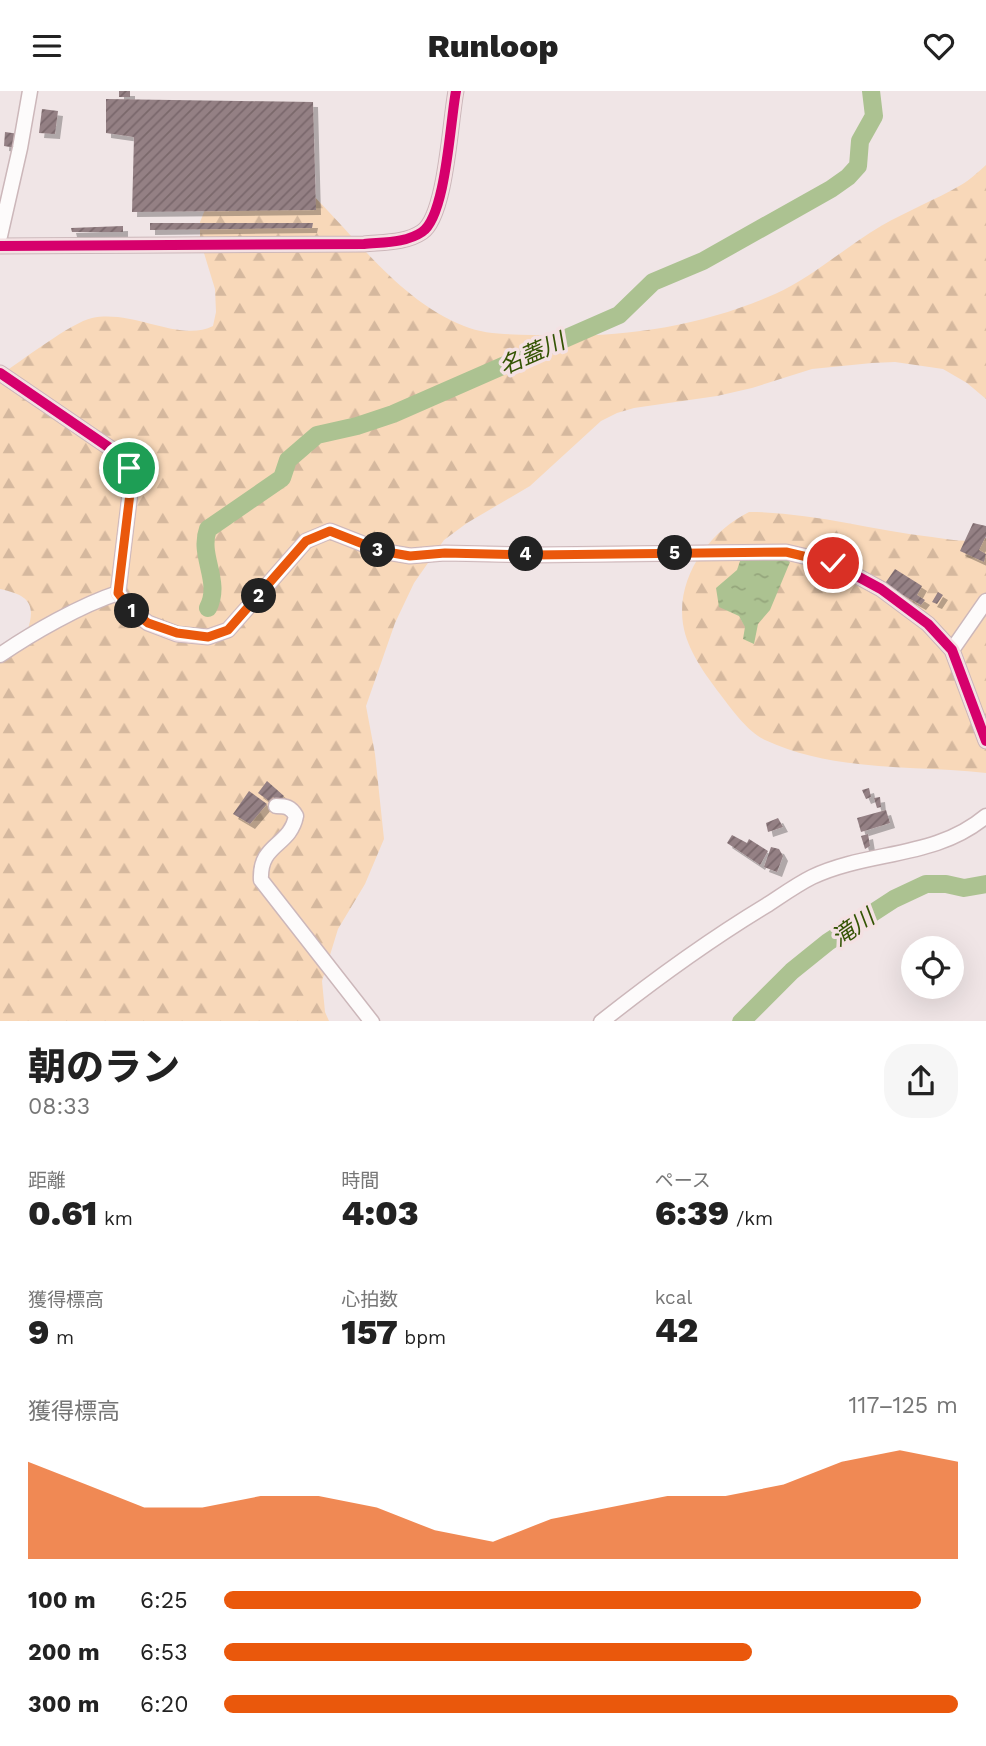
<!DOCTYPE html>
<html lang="ja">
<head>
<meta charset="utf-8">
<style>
  :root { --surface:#fff; --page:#f6f6f6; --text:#222; --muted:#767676; --accent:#ea580c }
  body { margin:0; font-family:"Work Sans","Noto Sans JP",sans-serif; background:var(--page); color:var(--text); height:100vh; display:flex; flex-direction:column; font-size:26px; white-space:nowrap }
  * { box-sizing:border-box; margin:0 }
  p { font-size:23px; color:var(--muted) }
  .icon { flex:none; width:38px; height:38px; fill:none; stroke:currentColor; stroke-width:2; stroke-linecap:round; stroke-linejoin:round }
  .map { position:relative; height:930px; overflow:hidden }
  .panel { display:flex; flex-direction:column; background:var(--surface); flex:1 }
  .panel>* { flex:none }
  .tools { position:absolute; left:901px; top:845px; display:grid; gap:14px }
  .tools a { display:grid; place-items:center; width:63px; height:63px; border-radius:50%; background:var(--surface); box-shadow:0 7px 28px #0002; font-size:35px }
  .pin { position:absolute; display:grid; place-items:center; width:60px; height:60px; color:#fff; margin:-30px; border:4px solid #fff; border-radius:50%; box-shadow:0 2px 7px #0007 }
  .km { position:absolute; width:35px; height:35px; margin:-18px; border-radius:50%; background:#222; color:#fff; font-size:19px; line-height:35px; text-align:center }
  .round { display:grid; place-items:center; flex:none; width:74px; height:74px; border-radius:28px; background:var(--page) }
  .headline { display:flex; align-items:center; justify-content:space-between; height:119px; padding:0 28px }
  h1 { font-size:38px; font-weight:800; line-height:52px }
  .metrics { display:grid; grid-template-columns:repeat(3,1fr); gap:10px; height:119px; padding:7px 28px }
  .metrics div { display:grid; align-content:center }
  .metrics b { font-size:35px; font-weight:800 }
  .metrics small { font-size:19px; font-weight:400 }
  .metrics p { font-size:19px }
  .chart { height:196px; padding:14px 28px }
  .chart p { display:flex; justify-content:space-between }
  .chart svg { width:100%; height:126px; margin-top:7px; fill:var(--accent); opacity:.7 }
  ul { padding:0 28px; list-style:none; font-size:23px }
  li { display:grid; grid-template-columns:112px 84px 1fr; align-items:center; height:52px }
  li i { height:18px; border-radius:9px; background:var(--accent) }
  header { display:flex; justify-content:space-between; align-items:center; height:91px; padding:0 28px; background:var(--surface); font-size:32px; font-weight:800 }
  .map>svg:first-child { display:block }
  .forest { fill:url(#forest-firs) }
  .water { fill:url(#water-ripples) }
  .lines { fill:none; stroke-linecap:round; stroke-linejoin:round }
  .river { stroke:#acc291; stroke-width:18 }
  .building { fill:url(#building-hatch); filter:url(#shadow) }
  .minor-casing { stroke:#ccb7ba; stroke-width:17 }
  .minor { stroke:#fdfbfb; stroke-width:14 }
  .cycleway-casing { stroke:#f4e1e3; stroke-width:15 }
  .cycleway { stroke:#d6006c; stroke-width:10 }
  .route-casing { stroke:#fff; stroke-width:14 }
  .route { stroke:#ea580c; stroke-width:9 }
  .labels { text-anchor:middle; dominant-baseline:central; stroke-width:7; stroke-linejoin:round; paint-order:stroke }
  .water-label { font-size:23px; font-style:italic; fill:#345404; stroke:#f4e1e3 }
</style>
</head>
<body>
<header><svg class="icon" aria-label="menu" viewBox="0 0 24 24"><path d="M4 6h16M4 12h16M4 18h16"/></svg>Runloop<svg class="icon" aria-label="heart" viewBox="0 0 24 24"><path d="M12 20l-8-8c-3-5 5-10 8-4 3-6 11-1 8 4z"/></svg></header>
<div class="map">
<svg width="986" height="931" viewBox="0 0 986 931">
  <defs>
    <pattern id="forest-firs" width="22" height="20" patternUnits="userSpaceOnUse" patternTransform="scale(1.75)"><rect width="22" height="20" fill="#f8d8b9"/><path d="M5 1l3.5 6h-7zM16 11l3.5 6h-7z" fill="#d5b89e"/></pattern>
    <pattern id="water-ripples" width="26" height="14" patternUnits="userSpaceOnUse" patternTransform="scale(1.75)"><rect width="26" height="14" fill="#acc291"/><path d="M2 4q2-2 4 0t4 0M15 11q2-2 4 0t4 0" fill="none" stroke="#95a67c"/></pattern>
    <pattern id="building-hatch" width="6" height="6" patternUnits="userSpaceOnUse" patternTransform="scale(1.75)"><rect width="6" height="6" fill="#948084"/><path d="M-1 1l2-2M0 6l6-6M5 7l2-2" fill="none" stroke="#7a686b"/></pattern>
    <filter id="shadow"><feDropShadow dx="5" dy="5" stdDeviation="0" flood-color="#0004"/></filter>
  </defs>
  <rect width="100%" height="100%" fill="#f0e5e6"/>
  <path class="forest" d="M986,74V308L967,292L943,278L895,271L872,272L812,278L752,297L717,305L634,317L617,322L601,330L530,395L467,432L444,449L414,492L395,532L366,615L375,663L384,748L365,793L338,838L322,890L325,921L329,930L0,931V561L27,541C37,512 28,504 0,498V284C20,271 72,231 92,227C133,218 180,252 213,235L216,221L215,198L200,149V131L211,104L298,90C352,139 394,207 464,235C485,244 510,243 532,244C615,248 698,237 775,203C813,186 845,156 881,135C907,120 935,109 961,94C970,89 978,81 986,74Z
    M749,421C810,421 871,439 932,446C949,448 969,453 986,447V682C913,674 833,681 765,649C748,641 732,619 720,603C705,583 687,559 683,533C676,486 709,441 749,421Z"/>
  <path class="water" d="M784,465L790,471L770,519L758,533L754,553L743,548L745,536L739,525L719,516L716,497L737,479L741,467Z"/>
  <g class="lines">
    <path class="river" d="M208,517C222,490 198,465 208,438L282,387L288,369L317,344L357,335L393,323L619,224L653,191L703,170L831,98L848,86L858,75L860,50L874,25L871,0
      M741,931L792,880L828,851L894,808L926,793H946L964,797L986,793"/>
  </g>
  <path class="building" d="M119,0H130V6H119Z
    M106,8L313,11L316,119L132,121L134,46L106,42Z
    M42,18L58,20L55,43L39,42Z
    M5,41L19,43L16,57L4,55Z
    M150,132H313L312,137L150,139Z
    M123,135V141H72L71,137Z
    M973,432L986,435V445L979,459L986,463L984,471L960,460Z
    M895,478L922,495L917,504L925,509L921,514L884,494Z
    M938,501L943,504L937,513L932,511Z
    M267,690L284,705L280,711L273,706L269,710L258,702Z
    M869,697L871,706L866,708L862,699Z
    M249,700L267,713L250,733L233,723Z
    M880,706L881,716L877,717L874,707Z
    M886,719L890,732L861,741L857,727Z
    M778,727L783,736L768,741L766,732Z
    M868,743L870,755L865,758L861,745Z
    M732,744L747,752L749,748L768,760L760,774L727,752Z
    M771,756L779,758L783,765L777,781L764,776Z"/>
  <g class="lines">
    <g class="minor-casing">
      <path id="minor" d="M0,145L20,57L30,0
        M0,155L364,153C383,151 406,152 422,141C446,125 450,31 456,0
        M0,282L123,366L129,377L131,394L118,502L131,519L148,532L177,543L208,546L228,539L306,450L330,440L381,460L410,465L445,462L534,464L786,461L833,472L881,498L928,533L952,559L986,650
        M952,559L986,510
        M0,564C32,542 81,514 118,502
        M276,715C286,715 291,716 296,725C290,756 259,752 261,789L372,931
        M601,931C654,889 709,849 767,814C781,805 796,794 812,786C869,759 935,768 986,725"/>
    </g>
    <use href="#minor" class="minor"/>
    <g class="cycleway-casing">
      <path id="cycleway" d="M0,155L364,153C383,151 406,152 422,141C446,125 450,31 456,0
        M0,282L123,366L129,377L131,394L118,502L131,519L148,532L177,543L208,546L228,539L306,450L330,440L381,460L410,465L445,462L534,464L786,461L833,472L881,498L928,533L952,559L986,650"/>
    </g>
    <use href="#cycleway" class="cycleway"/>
  </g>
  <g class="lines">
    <g class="route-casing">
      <path id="route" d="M129,377L131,394L118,502L131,519L148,532L177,542L208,546L228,539L306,450L330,440L381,460L410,465L445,462L534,464L786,461L833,472"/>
    </g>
    <use href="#route" class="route"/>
  </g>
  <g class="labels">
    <g class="water-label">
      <text transform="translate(532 263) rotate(-24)">名蓋川</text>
      <text transform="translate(853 837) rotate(-35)">滝川</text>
    </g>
  </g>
</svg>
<div class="tools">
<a><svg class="icon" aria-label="locate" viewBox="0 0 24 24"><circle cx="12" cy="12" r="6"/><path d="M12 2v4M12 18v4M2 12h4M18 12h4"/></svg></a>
</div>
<div class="pin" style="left:129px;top:377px;background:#1e9e55"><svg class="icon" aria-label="arrive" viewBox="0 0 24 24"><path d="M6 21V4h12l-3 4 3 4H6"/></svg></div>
<div class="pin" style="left:833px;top:472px;background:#d93025"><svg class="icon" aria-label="check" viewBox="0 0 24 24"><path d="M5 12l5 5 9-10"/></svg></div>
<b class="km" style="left:132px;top:520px">1</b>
<b class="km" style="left:259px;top:505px">2</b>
<b class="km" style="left:378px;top:459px">3</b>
<b class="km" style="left:526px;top:463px">4</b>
<b class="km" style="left:675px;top:462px">5</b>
</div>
<section class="panel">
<div class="headline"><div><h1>朝のラン</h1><p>08:33</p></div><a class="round"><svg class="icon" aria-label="share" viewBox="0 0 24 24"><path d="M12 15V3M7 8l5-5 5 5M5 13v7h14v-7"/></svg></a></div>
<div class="metrics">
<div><p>距離</p><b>0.61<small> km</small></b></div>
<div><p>時間</p><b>4:03</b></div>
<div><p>ペース</p><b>6:39<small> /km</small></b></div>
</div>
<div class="metrics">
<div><p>獲得標高</p><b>9<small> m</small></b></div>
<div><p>心拍数</p><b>157<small> bpm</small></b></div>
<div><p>kcal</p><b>42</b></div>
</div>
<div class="chart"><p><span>獲得標高</span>117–125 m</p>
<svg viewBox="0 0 160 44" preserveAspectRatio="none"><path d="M0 44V10L10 18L20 26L30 26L40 22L50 22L60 26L70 34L80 38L90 30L100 26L110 22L120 22L130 18L140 10L150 6L160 10V44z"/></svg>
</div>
<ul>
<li><b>100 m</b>6:25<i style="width:95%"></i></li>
<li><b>200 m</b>6:53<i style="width:72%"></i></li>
<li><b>300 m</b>6:20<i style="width:100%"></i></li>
</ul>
</section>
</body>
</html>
